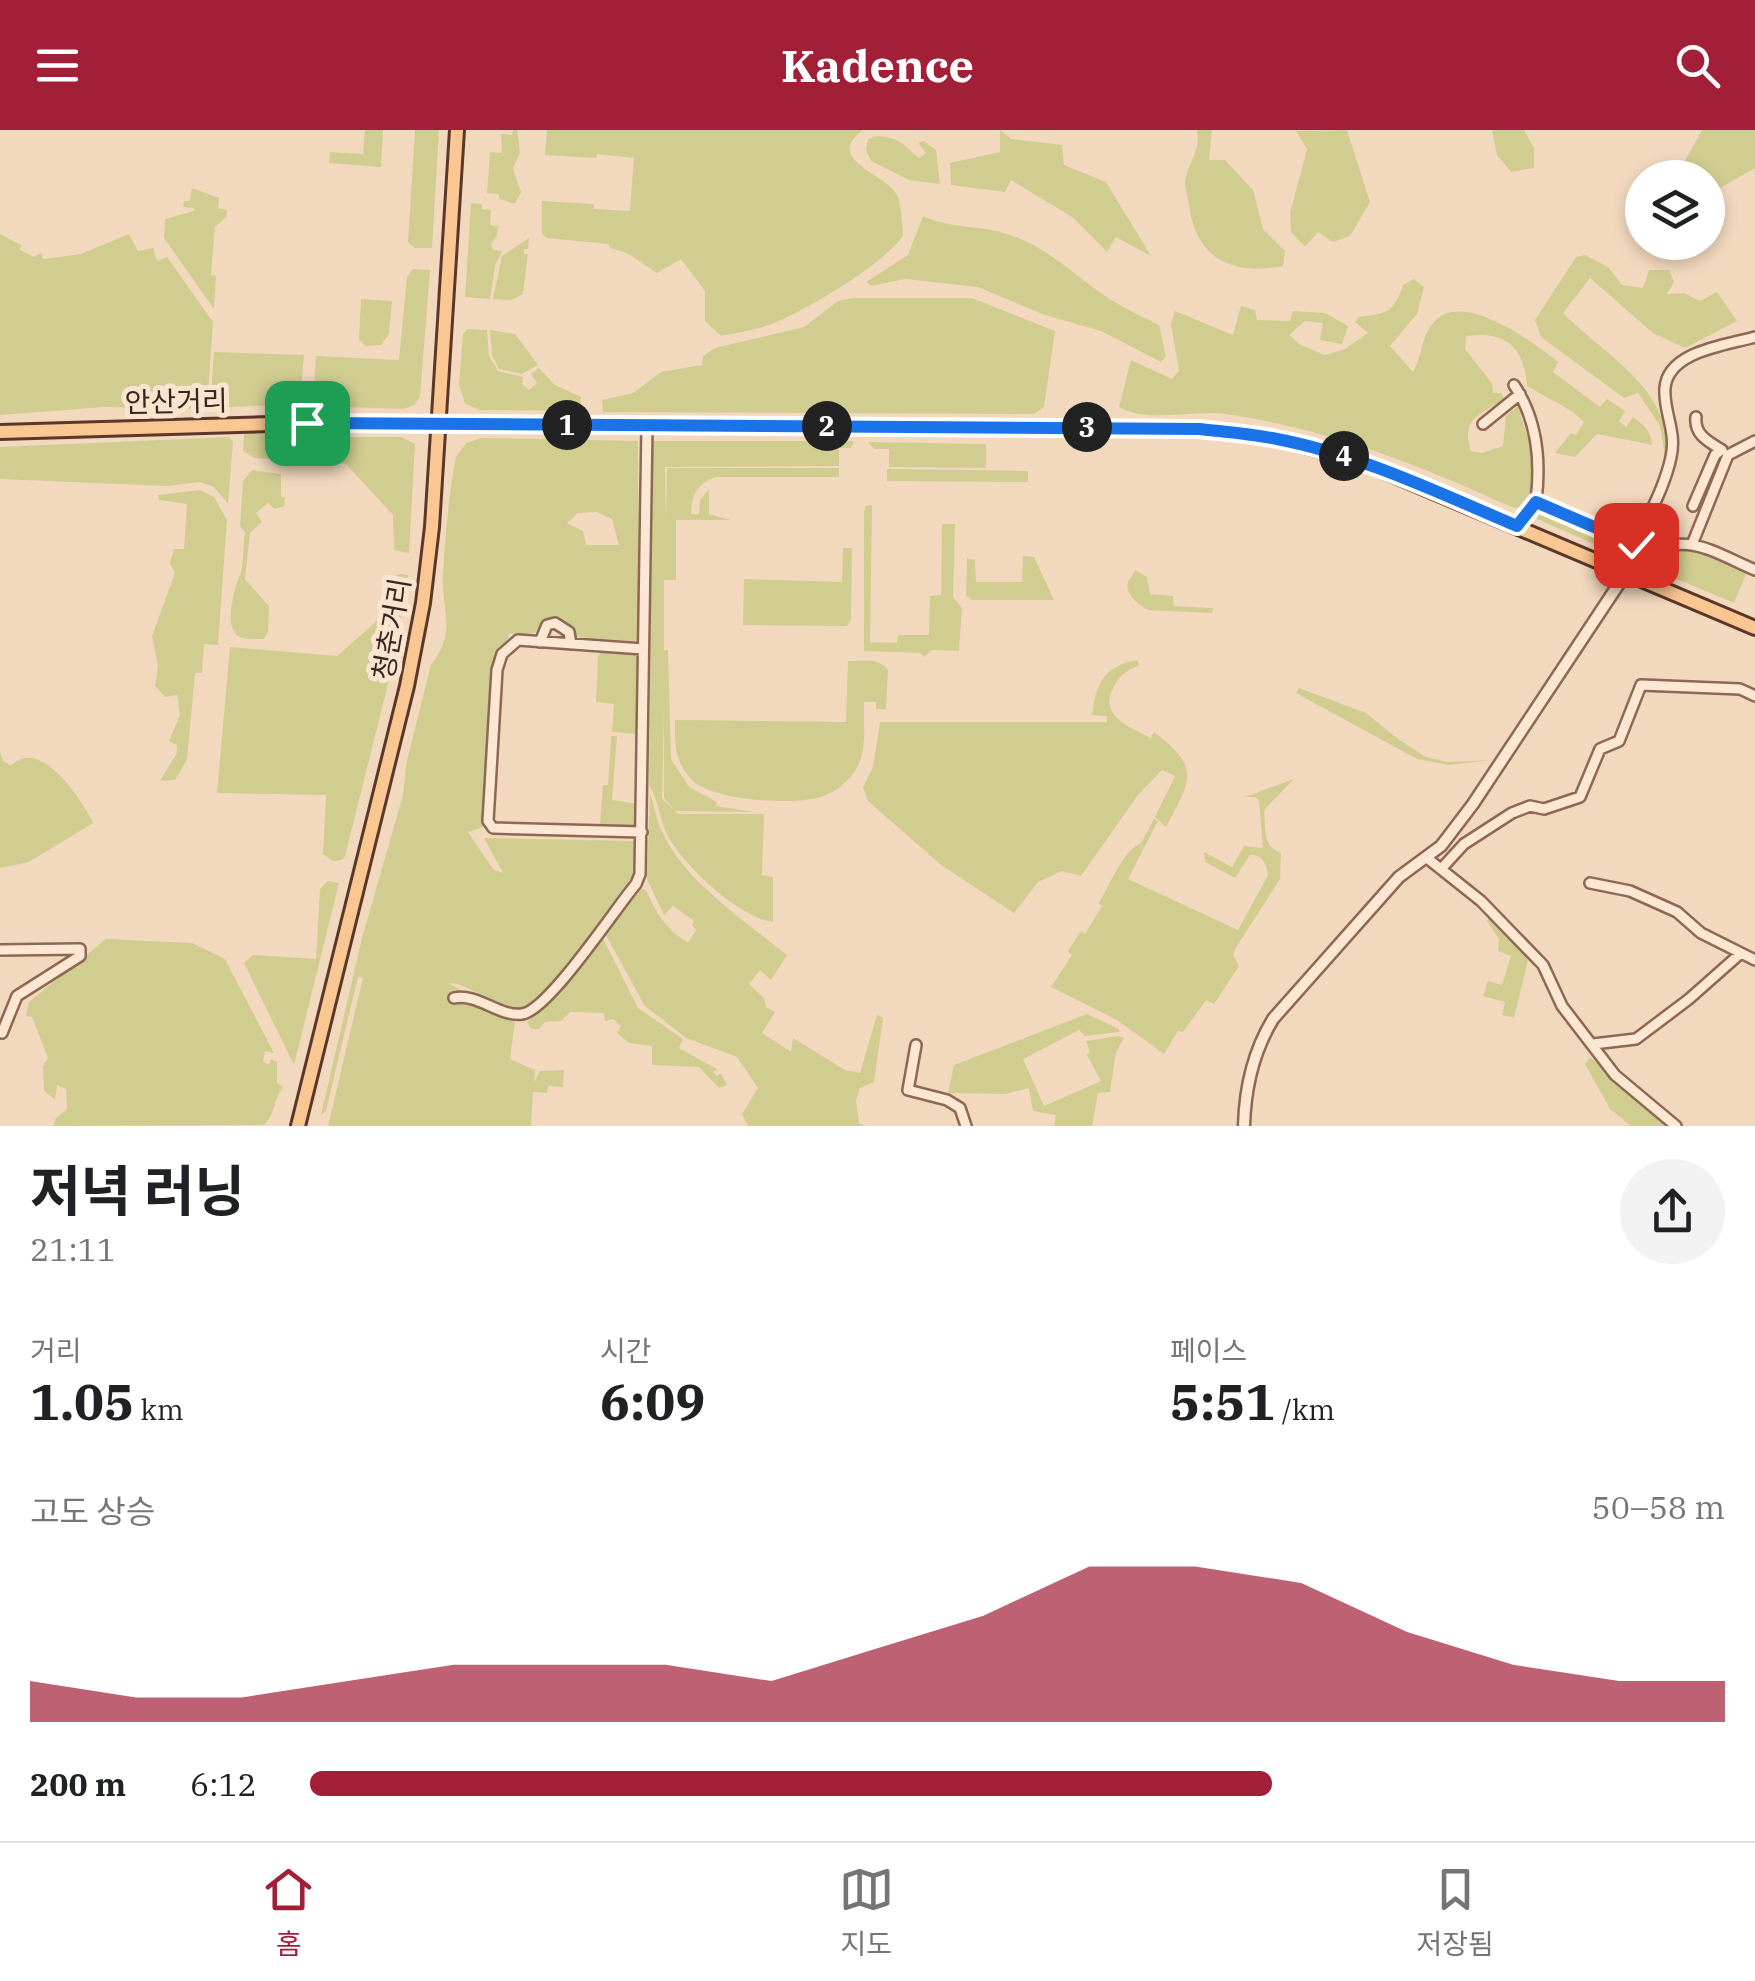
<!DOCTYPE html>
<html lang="ko">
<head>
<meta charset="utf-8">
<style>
  :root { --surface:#fff; --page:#f2f2f2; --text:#202124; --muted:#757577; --line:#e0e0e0; --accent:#a21f38 }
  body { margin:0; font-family:"IBM Plex Serif","Noto Sans KR",serif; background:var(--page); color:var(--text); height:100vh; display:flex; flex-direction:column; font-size:38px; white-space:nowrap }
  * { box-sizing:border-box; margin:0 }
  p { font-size:32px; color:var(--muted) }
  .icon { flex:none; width:55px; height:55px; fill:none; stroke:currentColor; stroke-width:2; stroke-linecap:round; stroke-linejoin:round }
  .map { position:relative; height:996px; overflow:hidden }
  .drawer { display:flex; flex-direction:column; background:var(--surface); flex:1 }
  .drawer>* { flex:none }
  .controls { position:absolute; left:1625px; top:30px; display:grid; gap:20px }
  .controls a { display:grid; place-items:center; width:100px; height:100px; border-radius:50%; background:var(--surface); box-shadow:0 5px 15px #0003; font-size:50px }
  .pin { position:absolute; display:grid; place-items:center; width:85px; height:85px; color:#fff; margin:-42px; border-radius:20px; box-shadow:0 5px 15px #0006 }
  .km { position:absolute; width:50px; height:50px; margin:-25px; border-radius:50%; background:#222; color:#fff; font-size:28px; line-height:50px; text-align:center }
  .round { display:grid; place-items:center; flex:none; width:105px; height:105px; border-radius:52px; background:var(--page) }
  .summary { display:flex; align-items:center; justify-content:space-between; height:170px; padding:0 30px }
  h1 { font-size:55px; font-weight:700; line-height:75px }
  .stats { display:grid; grid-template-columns:repeat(3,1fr); gap:15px; height:170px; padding:10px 30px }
  .stats div { display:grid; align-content:center }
  .stats b { font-size:50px; font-weight:700 }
  .stats small { font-size:28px; font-weight:400 }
  .stats p { font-size:28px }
  .chart { height:280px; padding:20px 30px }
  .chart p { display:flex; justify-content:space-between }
  .chart svg { width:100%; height:180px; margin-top:10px; fill:var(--accent); opacity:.7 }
  ul { padding:0 30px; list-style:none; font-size:32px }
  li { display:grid; grid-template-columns:160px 120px 1fr; align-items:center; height:75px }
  li i { height:25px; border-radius:12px; background:var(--accent) }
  header { display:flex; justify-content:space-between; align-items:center; height:130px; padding:0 30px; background:var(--accent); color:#fff; font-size:45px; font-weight:700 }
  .tab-bar { display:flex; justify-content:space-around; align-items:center; height:140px; border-top:2px solid var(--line); background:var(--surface); font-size:28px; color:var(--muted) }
  .tab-bar a { display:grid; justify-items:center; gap:5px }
  .tab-bar .selected { color:var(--accent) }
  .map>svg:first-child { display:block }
  .green { fill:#d1cd91; fill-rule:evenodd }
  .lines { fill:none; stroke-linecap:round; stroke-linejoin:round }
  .minor-casing { stroke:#8d6855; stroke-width:14 }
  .tertiary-casing { stroke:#8d6855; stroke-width:15 }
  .primary-casing { stroke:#5a372a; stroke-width:18 }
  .minor { stroke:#fce8d2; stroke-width:9 }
  .tertiary { stroke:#fce8d2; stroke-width:10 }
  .primary { stroke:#fac692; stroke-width:12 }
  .route-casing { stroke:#fff; stroke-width:20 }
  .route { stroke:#1a73e8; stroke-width:12 }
  .labels { text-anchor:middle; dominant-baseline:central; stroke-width:10; stroke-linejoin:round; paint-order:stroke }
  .street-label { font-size:28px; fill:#3a241b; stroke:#f9e5cf }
</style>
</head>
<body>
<header><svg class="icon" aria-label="menu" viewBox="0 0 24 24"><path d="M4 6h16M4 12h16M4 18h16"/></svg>Kadence<svg class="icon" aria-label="search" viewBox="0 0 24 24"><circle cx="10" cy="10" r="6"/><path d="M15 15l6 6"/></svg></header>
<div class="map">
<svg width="1755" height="996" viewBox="0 0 1755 996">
  <rect width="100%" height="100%" fill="#f2d9be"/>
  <path class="green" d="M365,0H383L381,37L329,33L330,22L363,24Z
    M415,0H439L432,118H415L408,112Z
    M513,0H517L520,22L513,39L521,62L515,74L499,69V64L487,63L490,22L502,23L501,4L512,5Z
    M547,0H863C822,30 887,44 897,65C902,77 902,93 903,106C881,136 810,178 774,193C756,200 739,203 721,206L705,191V161L681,129L657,143L627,123L610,118L608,114L547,108L542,104V71L594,74V79L630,81L634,28L597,24L596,28L545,25Z
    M1000,0L1011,9L1062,15L1064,35L1106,52L1151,126L1116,107L1107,122L1072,87L1011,50L1005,62L951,55L950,33L1000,22Z
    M1197,0H1212L1209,30H1225L1253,60L1263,99L1285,121L1283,136C1232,146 1196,129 1189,75C1188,68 1185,58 1185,52C1188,32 1201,22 1197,0Z
    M1347,0L1370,72L1350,106L1333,112L1318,102L1305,117L1291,102L1290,83L1307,19L1296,1Z
    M1492,0H1524L1534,18V38L1511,42L1497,25Z
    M1702,0H1755V38L1708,65V48L1676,47Z
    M878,6C903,9 902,14 919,28L926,23L918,13L924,11L936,20L940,54L909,50L871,31L866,20L868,9Z
    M192,58L219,68L218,78L227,80L226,87L215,97L211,145L216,146L214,179L164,108L165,89L194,81V78L183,77L184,71H190Z
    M471,73L482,74V79L491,80L490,95L498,96L497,106L491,114L493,120L502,121L495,136L490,169L465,167Z
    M923,86C955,100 981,94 1013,106C1050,119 1079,149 1111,170C1126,179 1143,187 1159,195L1166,226L1161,232L1101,201L1045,185L978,157L906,149L871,156L866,152L908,125Z
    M0,104L21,115L20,120L34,127L41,123L43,129L81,124L129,104L138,121L153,118L157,131L167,127L213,192L207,279L105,277L0,285Z
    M529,108L528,119H524V124H528L523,164L512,170L493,169L502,126Z
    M1585,125L1608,137L1622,155L1643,158L1649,140H1669L1674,152L1667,164L1684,163L1700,171L1717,162L1737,191L1685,218L1653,203L1590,148L1563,183C1605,226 1677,261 1666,332L1660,296L1638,263L1624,268L1541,207L1535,190L1576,127Z
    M413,139L430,140L420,267L414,275L404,279L316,276L313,273L316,226L399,230L407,147Z
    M1414,149L1424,157L1417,184L1390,216L1413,242C1422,227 1421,206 1434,192C1463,159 1534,213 1558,232L1553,242L1600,277L1607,269L1625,281L1619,291L1626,297L1633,287C1644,295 1651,300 1652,315L1597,304L1575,327L1555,323L1571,303L1576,305L1584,292L1573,282L1527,256C1524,216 1505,201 1466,206L1465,219L1492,253L1493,263H1501L1504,269C1480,285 1460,289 1471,321L1482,323L1503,316L1506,286L1518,276C1527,308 1546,348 1522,377L1514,378C1417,334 1332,300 1226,284C1193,279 1148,294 1119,277L1131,230L1172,249L1179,241L1171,194L1175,181L1233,205L1241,176L1255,180L1257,190L1290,191L1293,181L1325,183L1348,196L1342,214L1320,210L1323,193L1305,191L1289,205L1299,214L1325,225L1345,219L1368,203L1355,192L1359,187C1388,183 1393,183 1403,155Z
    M852,168H972L1055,201L1044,277L1034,284L603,282L602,270L633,263L661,242L702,235L703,226L715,218L804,197L838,171Z
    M361,169L392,171L389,204L381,215L366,216L359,210Z
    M467,199L487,200L489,226L498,241L523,247L522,254L529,260L537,253L531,244L539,238L555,255L581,267L580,281L480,280L465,274L459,254L463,204Z
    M490,200L515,204L538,235L522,244L499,239L492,225Z
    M214,222L304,225L300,274L210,278Z
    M250,303L290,304L289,330L255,328L243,321L244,304Z
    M229,307L233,312L228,374L214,357L200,352L167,356L0,349V317Z
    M319,307H401L415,314L409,423L394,420L393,385L346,334L318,332Z
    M482,308L638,311L639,507L635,511L576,507L568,493L554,488L541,493L535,503L508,504L509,511L502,516L493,541L483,697L468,702L493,739L503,743L484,708L633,711C640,720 637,733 634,744L547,863L530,876L517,880L458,854L448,853L515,891L510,929L535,940L534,953L540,941L564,940L563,957L548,956L547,963L533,962L531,996H328L363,848L358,847L326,981L321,985L362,808L403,665L406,635L431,535C458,499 441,483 443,445C445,410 449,361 456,327L466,313ZM597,382L612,389L619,415H586L583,401L567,393L578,383Z
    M653,311H854L851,318H839V336L665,337L666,389L667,338H839V347H716C697,353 692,365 691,384H699L700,370L709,359V384L731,390H676V450H664V520H668L671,629L689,657L717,672L716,676L754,682L675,681L664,668V581L662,668L678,684H764L762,745L773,747V792C739,788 678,731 665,700C659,684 658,670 649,655Z
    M868,312L986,314V338L889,337V319H874Z
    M887,339L1028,341V352L887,351Z
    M252,340L281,344V367L285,368L284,376L275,379L268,373L256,383L262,392L250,403L245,449L269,476L268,502L264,509C254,509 240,511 234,502C225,487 236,455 241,442C244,430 243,414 245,402L240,396L243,351Z
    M200,360L214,367L227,390L218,515L204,514L202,543H195L187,630L175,650L160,651L177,623V615L169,611L180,585L177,565L165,567L155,556L158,536L152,506L175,443L170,433L174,419H184L187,374L159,370L158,365Z
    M872,375L870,512L897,513L898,505H929L930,466L941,465L942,394H955L953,467L962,478L959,521L932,520L924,527L920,523L864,521V381L866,376Z
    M1541,378L1609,407L1616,412L1619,420H1608L1537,389V379Z
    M843,418H852L851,489L847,496L743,495L744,449L842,452Z
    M1690,418L1747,442L1734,473L1646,436L1651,423Z
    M1023,426L1034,427L1054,470H972L966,466L967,428L975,430L976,452H1022Z
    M1135,440L1147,447L1150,464L1173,466L1174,476L1213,478L1212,483L1148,480C1139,475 1124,464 1128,452C1130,448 1134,444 1135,440Z
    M400,444L408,445L394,530L345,726L342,730L333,731L323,724L326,665L217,663L230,517L337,526L386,483L392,447Z
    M608,521L638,526L637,604L612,602L614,574L596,572L598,527L600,523Z
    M1137,530L1139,535C1128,540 1120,545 1114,556C1098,586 1128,596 1151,608L1154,602C1201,638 1192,649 1166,697L1155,687L1175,646L1162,640L1138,665L1081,746L1062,741L1038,752L1014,783L941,735L868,671L863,657L873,637L880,592H1107V586L1092,585C1096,553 1104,536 1137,530Z
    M848,531C862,531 879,527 888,540L886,579H876V572H864C863,594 868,622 855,641C846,654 833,664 817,668C789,675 709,671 690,648C674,630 675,612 675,590L846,592Z
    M1299,558L1366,583L1398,609L1426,627L1448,632L1492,630L1448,635L1417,629L1296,563Z
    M611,606H617L612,670L638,674L637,695L634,698L600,696L603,655H608Z
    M0,622L3,631L11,635C16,632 21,628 26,628C51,624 84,673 93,693L29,732L0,738Z
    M1294,649L1264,680C1266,697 1262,717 1281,723L1280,749L1235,819L1233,825L1239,836L1214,874L1206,870L1183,902L1178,901L1164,924L1117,890L1051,857L1072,825L1068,821L1081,801L1085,804L1102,776L1099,773C1109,756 1123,720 1141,713L1154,689L1158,691L1128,749L1238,800L1268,745C1267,735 1262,724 1250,725L1235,748L1205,732L1204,722L1232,737L1244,716L1263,718L1259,671L1256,667H1245Z
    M650,663C654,675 656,689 662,701C683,750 745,791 787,825L771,850L760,840L749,854L764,868L766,877L775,882L762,903L791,922L793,908L845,940L860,943L877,885L883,888L874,952L860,958L856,970L859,993L865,996H748L742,984L758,958L737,927L686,908L645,876L603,800L641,759L646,760C657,785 665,797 688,813L696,800L692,795L694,791L673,776L664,785L647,749Z
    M328,751L339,753L294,935L244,833L253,825L316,829L320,759Z
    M1490,786L1528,830L1514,888L1502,885L1505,872L1483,866L1488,851L1502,855L1511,826L1498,821L1499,809L1487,791Z
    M601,804L638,878L683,909L679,918L717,939L713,942L717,946L721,943L727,955L719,958L699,937L652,935V916L629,913L617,903L621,896L613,889L605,891L604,883L570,882L561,891L545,892L539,899H531L527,892L553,870Z
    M106,809L192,813L225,829L274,923L265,921L263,932L269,934L271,929L277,932V953L283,957C274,968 275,985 264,995L53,996L56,988L67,979L66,959L57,955L55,969L44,961L43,936L48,928L32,887L26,886L29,872Z
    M1087,884L1119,899V902L1085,906L1079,900L1023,929L1044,976L1101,951L1087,925L1090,922L1086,911L1118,906L1124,908L1116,922L1110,962L1098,963L1092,996H1054L1056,985L1033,981L1029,958L1005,964L948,963L954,935L975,927Z
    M1590,928C1598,930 1656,985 1669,996H1631L1610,979L1585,934Z"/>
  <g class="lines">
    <g class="minor-casing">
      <path id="minor" d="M1514,255C1537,289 1541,331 1536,371
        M1696,287C1694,305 1709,312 1722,320
        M1483,294L1520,264
        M1693,376L1715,325L1721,320
        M1517,396L1536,371L1545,375L1636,415L1634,429L1626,443
        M1693,412L1728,325L1755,311
        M1636,415C1647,387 1665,357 1671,327C1677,301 1663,281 1665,258C1668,221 1727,215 1755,207
        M1634,429C1685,400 1707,419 1755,440
        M540,512L547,495L555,493L569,502L571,514
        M642,702L493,698L488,691L497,540L502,524L518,510L643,519
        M1427,728L1481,771L1543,835L1562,876L1615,945L1676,996
        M1442,738L1464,714L1512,683L1530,676L1544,679L1580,667L1600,619L1619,611L1641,555L1740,559L1755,566
        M1590,753L1630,761L1677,782L1701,803L1755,830
        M0,820L80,819V826L17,866L2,903
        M454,868C478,863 499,887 522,884C548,881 615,779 636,754L640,744L647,296
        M1593,914L1636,909L1689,869L1741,823
        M916,915L908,960L947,970L960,978L966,996"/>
    </g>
    <g class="tertiary-casing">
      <path id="tertiary" d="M1244,996C1245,957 1253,922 1273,889L1399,747L1441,716L1473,674L1626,443"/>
    </g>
    <g class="primary-casing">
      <path id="primary" d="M0,302L307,293L1200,299L1276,308L1360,331L1755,498
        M298,996L407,556L423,473L432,397L457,0"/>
    </g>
    <use href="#minor" class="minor"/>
    <use href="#tertiary" class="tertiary"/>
    <use href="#primary" class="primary"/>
  </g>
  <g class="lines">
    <g class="route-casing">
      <path id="route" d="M307,293L1200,299C1226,302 1252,304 1277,309C1361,325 1439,363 1517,396L1536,372L1636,415"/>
    </g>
    <use href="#route" class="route"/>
  </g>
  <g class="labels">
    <g class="street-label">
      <text transform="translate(176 271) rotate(-1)">안산거리</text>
      <text transform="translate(391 499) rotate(-80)">청춘거리</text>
    </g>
  </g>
</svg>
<div class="controls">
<a><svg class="icon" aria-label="layers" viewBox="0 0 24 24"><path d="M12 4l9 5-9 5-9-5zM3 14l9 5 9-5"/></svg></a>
</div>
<div class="pin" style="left:307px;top:293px;background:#1e9e55"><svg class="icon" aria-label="arrive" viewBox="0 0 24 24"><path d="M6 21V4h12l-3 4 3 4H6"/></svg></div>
<div class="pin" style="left:1636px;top:415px;background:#d93025"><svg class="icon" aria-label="check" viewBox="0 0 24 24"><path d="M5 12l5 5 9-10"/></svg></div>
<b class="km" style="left:567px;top:295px">1</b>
<b class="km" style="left:827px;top:296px">2</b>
<b class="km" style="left:1087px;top:297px">3</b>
<b class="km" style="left:1344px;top:326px">4</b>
</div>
<section class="drawer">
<div class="summary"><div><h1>저녁 러닝</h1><p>21:11</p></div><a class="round"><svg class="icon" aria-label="share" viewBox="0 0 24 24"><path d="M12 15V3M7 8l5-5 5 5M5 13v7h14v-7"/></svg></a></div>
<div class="stats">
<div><p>거리</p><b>1.05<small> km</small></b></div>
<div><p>시간</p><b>6:09</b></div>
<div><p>페이스</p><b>5:51<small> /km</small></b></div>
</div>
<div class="chart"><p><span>고도 상승</span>50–58 m</p>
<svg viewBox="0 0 160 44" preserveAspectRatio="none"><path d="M0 44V34L10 38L20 38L30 34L40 30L50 30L60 30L70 34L80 26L90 18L100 6L110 6L120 10L130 22L140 30L150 34L160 34V44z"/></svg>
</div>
<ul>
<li><b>200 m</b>6:12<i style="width:68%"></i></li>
</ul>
</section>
<nav class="tab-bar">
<a class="selected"><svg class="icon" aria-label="home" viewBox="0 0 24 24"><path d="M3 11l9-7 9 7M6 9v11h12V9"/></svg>홈</a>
<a><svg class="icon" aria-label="map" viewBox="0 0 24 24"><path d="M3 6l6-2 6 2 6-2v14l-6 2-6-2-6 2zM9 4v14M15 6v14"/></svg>지도</a>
<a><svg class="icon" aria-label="saved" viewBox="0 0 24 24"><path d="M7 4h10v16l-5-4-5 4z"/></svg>저장됨</a>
</nav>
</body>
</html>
